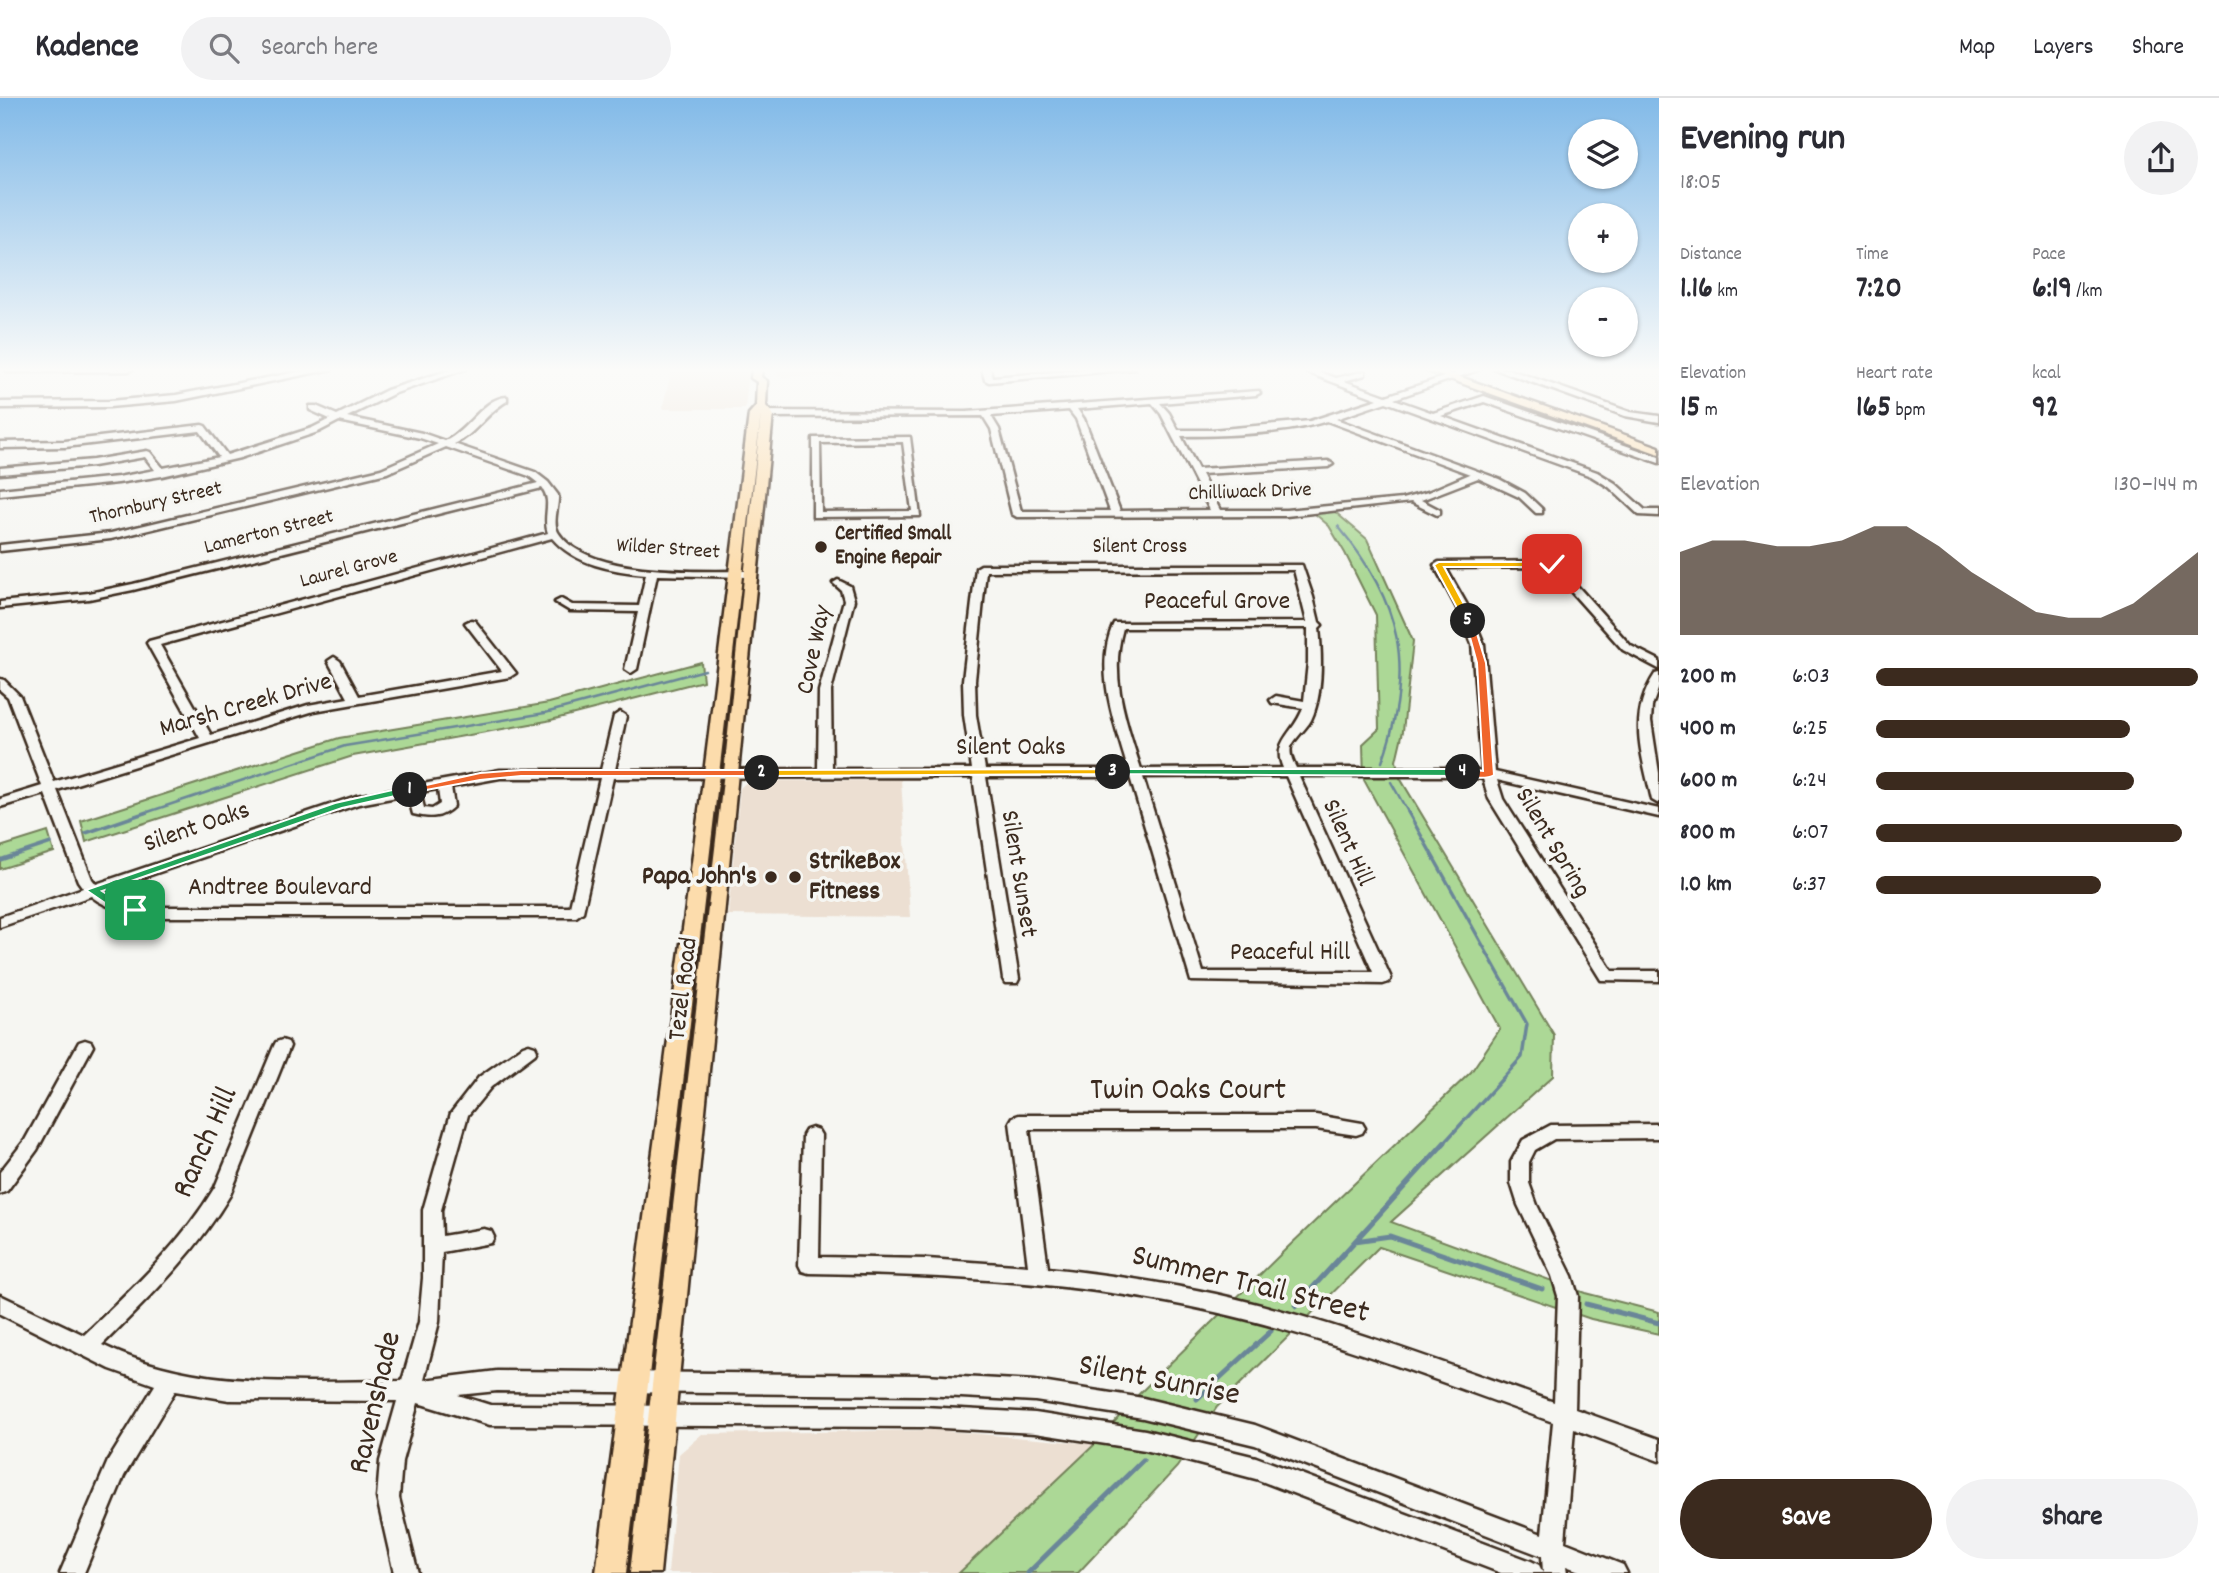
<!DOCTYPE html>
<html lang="en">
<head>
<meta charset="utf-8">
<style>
  :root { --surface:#fff; --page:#f2f2f3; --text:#2b2b33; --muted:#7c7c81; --line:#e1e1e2; --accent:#3b2a1e }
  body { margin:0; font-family:Dekko,sans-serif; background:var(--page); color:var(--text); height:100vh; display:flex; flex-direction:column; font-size:26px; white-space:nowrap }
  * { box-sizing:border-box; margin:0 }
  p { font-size:23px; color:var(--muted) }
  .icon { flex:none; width:38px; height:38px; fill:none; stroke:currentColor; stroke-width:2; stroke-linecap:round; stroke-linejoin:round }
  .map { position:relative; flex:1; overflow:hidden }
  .drawer { display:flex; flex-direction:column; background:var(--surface); width:560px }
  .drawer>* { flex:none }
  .fabs { position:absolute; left:1568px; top:21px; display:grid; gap:14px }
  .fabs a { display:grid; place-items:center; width:70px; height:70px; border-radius:50%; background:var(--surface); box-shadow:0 2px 5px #0004; font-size:35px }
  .pin { position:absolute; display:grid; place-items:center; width:60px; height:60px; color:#fff; margin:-30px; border-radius:14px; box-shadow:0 4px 10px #0006 }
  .km { position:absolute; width:35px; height:35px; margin:-18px; border-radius:50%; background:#222; color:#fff; font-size:19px; line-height:35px; text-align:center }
  .round { display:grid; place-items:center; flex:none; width:74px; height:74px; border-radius:37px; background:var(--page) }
  .summary { display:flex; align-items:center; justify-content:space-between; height:119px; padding:0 21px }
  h1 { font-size:38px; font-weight:700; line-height:52px }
  .stats { display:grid; grid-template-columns:repeat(3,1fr); gap:10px; height:119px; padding:7px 21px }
  .stats div { display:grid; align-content:center }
  .stats b { font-size:30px; font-weight:700 }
  .stats small { font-size:19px; font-weight:400 }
  .stats p { font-size:19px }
  .chart { height:196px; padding:14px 21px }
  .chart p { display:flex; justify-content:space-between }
  .chart svg { width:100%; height:126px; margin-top:7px; fill:var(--accent); opacity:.7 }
  .action { display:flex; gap:14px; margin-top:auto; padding:14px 21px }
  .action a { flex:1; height:80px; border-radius:42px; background:var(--accent); color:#fff; font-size:28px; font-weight:700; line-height:80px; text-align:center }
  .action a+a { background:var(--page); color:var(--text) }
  ul { padding:0 21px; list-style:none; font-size:23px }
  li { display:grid; grid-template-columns:112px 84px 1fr; align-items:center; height:52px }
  li i { height:18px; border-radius:9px; background:var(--accent) }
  header { display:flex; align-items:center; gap:42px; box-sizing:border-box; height:98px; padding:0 35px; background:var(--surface); border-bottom:2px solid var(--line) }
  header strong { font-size:33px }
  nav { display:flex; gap:38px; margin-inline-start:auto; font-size:24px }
  .search { width:490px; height:63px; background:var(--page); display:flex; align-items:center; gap:18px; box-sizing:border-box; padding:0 24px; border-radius:38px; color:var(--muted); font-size:26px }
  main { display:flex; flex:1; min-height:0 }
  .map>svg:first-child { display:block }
  .built { fill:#ecdfd2 }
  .green { fill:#acd896; stroke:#74815a; stroke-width:2 }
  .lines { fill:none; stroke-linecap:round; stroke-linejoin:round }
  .stream-far2 { stroke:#6a8698; stroke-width:2.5 }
  .stream-far1 { stroke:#6a8698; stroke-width:3.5 }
  .stream { stroke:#6a8698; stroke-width:5 }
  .minor-casing { stroke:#3b2a1e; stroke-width:5 }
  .major-casing { stroke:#3b2a1e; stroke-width:5 }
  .minor { fill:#f6f6f2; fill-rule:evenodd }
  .major { fill:#fcdcac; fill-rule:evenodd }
  .split-1 { fill:#22a559; stroke:#fff; stroke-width:2 }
  .split-2 { fill:#f0652b; stroke:#fff; stroke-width:2 }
  .split-3 { fill:#f5b400; stroke:#fff; stroke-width:2 }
  .split-4 { fill:#22a559; stroke:#fff; stroke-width:2 }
  .split-5 { fill:#f0652b; stroke:#fff; stroke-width:2 }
  .split-6 { fill:#f5b400; stroke:#fff; stroke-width:2 }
  .poi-dot { fill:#3b2a1e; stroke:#f6f6f2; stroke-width:2.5 }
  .labels { text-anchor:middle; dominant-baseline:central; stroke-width:7; stroke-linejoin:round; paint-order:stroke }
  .far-street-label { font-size:21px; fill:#3b2a1e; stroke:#f6f6f2 }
  .far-poi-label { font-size:21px; font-weight:bold; fill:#3b2a1e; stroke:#f6f6f2; text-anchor:start }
  .street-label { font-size:26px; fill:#3b2a1e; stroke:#f6f6f2 }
  .poi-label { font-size:26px; font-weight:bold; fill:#3b2a1e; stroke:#f6f6f2; text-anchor:start }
  .near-street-label { font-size:32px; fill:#3b2a1e; stroke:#f6f6f2 }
</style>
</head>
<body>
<header>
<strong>Kadence</strong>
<div class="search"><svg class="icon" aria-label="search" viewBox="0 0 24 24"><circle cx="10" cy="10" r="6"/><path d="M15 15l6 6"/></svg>Search here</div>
<nav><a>Map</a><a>Layers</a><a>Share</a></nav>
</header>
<main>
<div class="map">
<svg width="1659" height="1475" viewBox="0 0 1659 1475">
  <rect width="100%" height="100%" fill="#f6f6f2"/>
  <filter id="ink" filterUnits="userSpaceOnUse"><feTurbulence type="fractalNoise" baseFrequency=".0143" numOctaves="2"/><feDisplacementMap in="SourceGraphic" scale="14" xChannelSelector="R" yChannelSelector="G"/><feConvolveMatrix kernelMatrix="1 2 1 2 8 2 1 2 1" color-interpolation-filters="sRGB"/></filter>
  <g filter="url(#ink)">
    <path class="built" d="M672,271H749L745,311H662Z
      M778,271H842V278L777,279Z
      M901,682L910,819L728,817L740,690L748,683Z
      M934,1332L1095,1346L959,1475H668L679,1356L702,1336Z"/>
    <path class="green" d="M1334,413L1367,441L1413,543L1403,633L1396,663L1400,680L1554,937L1553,978L1391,1124L1585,1195L1659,1214V1236L1591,1221L1379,1149L1217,1309L1177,1369L1078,1475H959L1095,1346L1139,1296L1286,1151L1471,974L1500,931L1364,682L1363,646L1379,631L1376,517L1345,455L1329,428L1314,415Z
      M701,564L703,583L547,623L353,658L86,744L81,723L339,640L549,605Z
      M48,734L54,754L0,771V749Z"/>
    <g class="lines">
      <path class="stream-far2" d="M1338,428C1401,504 1416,569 1382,664
        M1391,684L1409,716
        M142,716L345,648L545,615L705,572"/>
      <path class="stream-far1" d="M1408,714L1527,926L1522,959L1444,1045
        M86,735L147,714
        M0,762L51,745"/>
      <path class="stream" d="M1355,1143L1390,1138L1542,1191
        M1586,1206L1659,1225
        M1296,1208L1445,1044
        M1197,1301L1271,1233
        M1028,1475L1143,1362"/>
      <g class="minor-casing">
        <path id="minor" d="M133,271L129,273L9,274L5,272Z
          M313,271H332L176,303L109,309L0,310V304L109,303L176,297Z
          M453,271H466L393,296L347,319L422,335L445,343C467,334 484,299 507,299V303C487,314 475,337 454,346L535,374L548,384L558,397C559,409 552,423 558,434C586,479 700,473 747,473L752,476L747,479L657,477L637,571L631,575L625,571L638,514L570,513L555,504L561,501L572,507L639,508L646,476C613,473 575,467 552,440L160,547L211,637L308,607L348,600L328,563L334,559L340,563L359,598L502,573L465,525L471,522L475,523L516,575L510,579L314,613L57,692L92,781L96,786L356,698L500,672H601L614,618L620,614L626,618L615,672L818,671L819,593L844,502L841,492L833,485L838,482L850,488L854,502L831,593L832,671H972L964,617L963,582L976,470L981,467H1302L1313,499L1319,524L1322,527L1319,530C1322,558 1323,597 1311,622C1306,631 1295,640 1291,649C1289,656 1293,664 1296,670H1462L1482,673L1472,546L1459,514L1434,467L1439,464L1552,463L1556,464L1631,548L1659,562V571L1623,552L1549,469L1446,470L1471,514L1484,546L1495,674L1659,711V719L1497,682L1503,701L1612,873H1659V883L1601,882L1489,701L1483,681L1462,678H1299L1391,880L1389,884L1383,886L1191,883L1130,679H986L1019,881L1017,885H1005L1003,881L973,679L613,680L583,814L576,819H159C135,817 110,813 91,798L0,829V819L83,790L78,783L45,696L0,709V701L42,688L8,599L0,592V581L4,582L20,598L54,684L200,640L147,545L149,543L548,435C542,418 553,404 542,390L133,492L89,501L0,510V504L89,495L133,486L538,385L529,378L446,349L387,375L111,441L0,453V447L111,435L381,371L438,346L420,340L339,323L318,334L240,360L162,378L118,385L0,397V391L118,379L155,372L145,359L93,368L0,376V370L93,362L147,353L150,354L163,370L219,359L200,333L65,349L0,350V344L65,343L202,327L205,328L227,357L312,330L330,321L310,312V308H316L337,317L387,292ZM1294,472L1307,524L1114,525C1093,570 1115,626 1128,671H985L976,617L975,582L986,473ZM1123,530H1308V564L1304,603L1276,598L1270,602L1272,605L1303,610C1295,635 1271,643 1283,670L1141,671C1126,623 1109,580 1123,530ZM1286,678L1373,874H1203L1143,679ZM500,680H600L570,809H159L129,805L104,793L359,706L408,697L413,716C430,720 441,721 454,708L451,689ZM438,691L440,706L432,711L424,710L420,694Z
          M982,271H990L992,279L1095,271H1135L989,284L985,282Z
          M1298,271H1311L1336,280L1365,273V277L1344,283L1386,298L1468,271H1481L1394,301L1433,315L1484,298L1659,359V365L1484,304L1441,318L1597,374L1615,385L1645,412H1659V418L1639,417L1609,389L1591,378L1386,304L1336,321L1499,381L1525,395L1542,411V415H1536L1519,399L1478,380L1421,402L1440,412V416L1437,417L1411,404L1286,418L1017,419L1012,416L991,331L983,318L755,319L751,316L755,313L966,314L1259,293L1260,295L1256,297L1160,305L1169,315L1178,332H1211L1310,323L1378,301ZM1152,305L1161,316L1210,412L1120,413L1084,321L1077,311ZM1069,312L1076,321L1110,413H1021L999,331L991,318ZM1327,323L1470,376L1428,394L1402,401L1286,412H1220L1201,376L1328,369L1333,366L1328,363L1198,371L1181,338C1222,338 1289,336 1327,323Z
          M1495,271H1508L1630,314L1659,318V324L1625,318Z
          M910,339L920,418L813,419V340ZM903,344L912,413L821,414L820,345Z
          M1659,575V589L1652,608L1651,623L1659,675V706L1652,702C1642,656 1627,619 1655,576Z
          M85,942L91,944L93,948L37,1052L7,1093L0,1096V1074L25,1042L79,944Z
          M282,942L288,944L290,948L230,1097C196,1155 149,1200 102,1247C197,1293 300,1283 402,1283L419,1224L423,1180V1112L451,1015L479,979L523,948L529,946L535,948L537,952L535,956L491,989L468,1017L441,1112L442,1138L484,1131L491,1133L494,1139L491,1145L442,1154L439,1224L424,1282L497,1273L924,1277L1035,1283L1143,1300L1255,1327L1542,1436L1553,1324C1441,1284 1330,1240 1215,1214C1081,1184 945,1177 809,1175L802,1173L799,1167L803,1037L806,1032L812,1030L818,1032L821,1037L819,1159L927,1161L1028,1168L1010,1024L1013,1019L1019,1017H1316L1362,1025L1365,1030L1362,1035L1356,1037L1316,1031H1029L1048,1170C1104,1176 1160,1184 1216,1196C1331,1222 1443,1265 1554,1304L1558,1198L1552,1178L1518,1107L1511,1085V1064L1523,1042L1551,1027L1659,1026V1040L1554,1041L1535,1052L1529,1064V1085L1537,1107L1572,1178L1578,1198L1575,1311L1659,1341V1363L1574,1331L1565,1444L1623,1467L1627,1475H1585L1566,1468L1567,1475H1543L1542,1458L1255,1347L1143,1320L1035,1303L924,1297L497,1293L458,1297L490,1307L924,1309L1035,1315L1145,1332L1256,1359L1531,1463L1539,1467L1543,1475H1501L1256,1381L1145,1352L1035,1335L924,1329L490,1327L418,1305L402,1363L399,1400L418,1475H394L377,1400L380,1363L397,1303L229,1302L175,1293L124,1378L84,1475H60L108,1363L155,1287L110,1271L0,1216V1197L84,1237C132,1191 180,1147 215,1089L274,948L276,944Z"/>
      </g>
      <g class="major-casing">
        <path id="major" d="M752,271H762L761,279L767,283L766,308L773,316L660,1475H630L725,665L761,315L626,1475H596L704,675L749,316L756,308L757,284L751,280Z
          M1422,271H1438L1659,349V356Z"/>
      </g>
      <use href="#minor" class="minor"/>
      <use href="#major" class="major"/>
    </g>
  </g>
  <linearGradient id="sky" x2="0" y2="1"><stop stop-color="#82bae8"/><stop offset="0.57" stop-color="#fbfbf9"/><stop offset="1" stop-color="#fbfbf9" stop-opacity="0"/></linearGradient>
  <rect width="1659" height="478" fill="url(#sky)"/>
  <path class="split-1" d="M410,688L413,689V694L342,710L102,793L119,804L140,809V815L111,809L86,792L335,705Z"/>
  <path class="split-2" d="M521,672H762L768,675L762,678H521L480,682L410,695L404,692L480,675Z"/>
  <path class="split-3" d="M1113,671L1116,672V676L762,678L757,675L762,672Z"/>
  <path class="split-4" d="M1113,671H1463L1468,674L1463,678L1109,676V672Z"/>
  <path class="split-5" d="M1465,521L1473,523L1486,565L1494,677C1486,682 1466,680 1457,674L1463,671L1483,673L1477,565Z"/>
  <path class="split-6" d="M1439,464H1552L1556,466L1552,469H1444L1473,523L1468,525L1464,523L1434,467Z"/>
  <g class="poi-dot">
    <circle cx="821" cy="449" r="7"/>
    <circle cx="771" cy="779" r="7"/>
    <circle cx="795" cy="779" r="7"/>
  </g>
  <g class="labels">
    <g class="far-street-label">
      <text transform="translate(1250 395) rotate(-2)">Chilliwack Drive</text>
      <text transform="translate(156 406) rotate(-13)">Thornbury Street</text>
      <text transform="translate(269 435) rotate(-14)">Lamerton Street</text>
      <text x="1140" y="450">Silent Cross</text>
      <text transform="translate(668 452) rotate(4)">Wilder Street</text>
      <text transform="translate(349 472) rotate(-15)">Laurel Grove</text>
    </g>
    <g class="far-poi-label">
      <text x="835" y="437">Certified Small<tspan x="835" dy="24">Engine Repair</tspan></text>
    </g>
    <g class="street-label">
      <text x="1217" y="504">Peaceful Grove</text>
      <text transform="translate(815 552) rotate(-78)">Cove Way</text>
      <text transform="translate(246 608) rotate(-16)">Marsh Creek Drive</text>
      <text x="1011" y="650">Silent Oaks</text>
      <text transform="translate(197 730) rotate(-19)">Silent Oaks</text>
      <text transform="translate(1347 745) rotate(66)">Silent Hill</text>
      <text transform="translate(1552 745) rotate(59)">Silent Spring</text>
      <text transform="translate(1018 776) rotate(81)">Silent Sunset</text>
      <text x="280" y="790">Andtree Boulevard</text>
      <text x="1290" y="855">Peaceful Hill</text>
      <text transform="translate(684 891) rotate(-83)">Tezel Road</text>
    </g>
    <g class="poi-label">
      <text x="809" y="764">StrikeBox<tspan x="809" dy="30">Fitness</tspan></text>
      <text x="757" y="779" text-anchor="end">Papa John's</text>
    </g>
    <g class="near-street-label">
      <text x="1188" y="994">Twin Oaks Court</text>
      <text transform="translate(207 1045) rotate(-66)">Ranch Hill</text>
      <text transform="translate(1250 1188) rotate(14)">Summer Trail Street</text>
      <text transform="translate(1159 1284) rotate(11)">Silent Sunrise</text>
      <text transform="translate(377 1305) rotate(-77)">Ravenshade</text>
    </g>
  </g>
</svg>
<div class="fabs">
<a><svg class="icon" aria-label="layers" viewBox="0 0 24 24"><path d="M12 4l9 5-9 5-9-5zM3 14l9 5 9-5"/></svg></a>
<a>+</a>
<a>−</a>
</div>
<div class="pin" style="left:135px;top:812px;background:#1e9e55"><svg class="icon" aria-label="arrive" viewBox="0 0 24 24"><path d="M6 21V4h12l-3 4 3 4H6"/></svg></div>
<div class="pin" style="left:1552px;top:466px;background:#d93025"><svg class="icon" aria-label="check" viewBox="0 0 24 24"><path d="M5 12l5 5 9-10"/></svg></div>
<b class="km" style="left:410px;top:692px">1</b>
<b class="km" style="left:762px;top:675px">2</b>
<b class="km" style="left:1113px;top:674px">3</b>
<b class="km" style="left:1463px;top:674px">4</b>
<b class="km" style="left:1468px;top:523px">5</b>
</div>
<section class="drawer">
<div class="summary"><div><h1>Evening run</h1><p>18:05</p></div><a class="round"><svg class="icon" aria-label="share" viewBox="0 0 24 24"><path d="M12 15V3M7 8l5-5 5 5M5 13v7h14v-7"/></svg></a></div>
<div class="stats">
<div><p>Distance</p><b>1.16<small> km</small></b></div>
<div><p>Time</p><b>7:20</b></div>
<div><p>Pace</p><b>6:19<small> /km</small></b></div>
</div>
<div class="stats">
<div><p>Elevation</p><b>15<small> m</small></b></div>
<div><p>Heart rate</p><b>165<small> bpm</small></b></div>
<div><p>kcal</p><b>92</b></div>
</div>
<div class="chart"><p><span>Elevation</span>130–144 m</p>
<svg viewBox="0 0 160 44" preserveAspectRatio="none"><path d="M0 44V15L10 11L20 11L30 13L40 13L50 11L60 6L70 6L80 13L90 22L100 29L110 36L120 38L130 38L140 33L150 24L160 15V44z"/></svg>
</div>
<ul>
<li><b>200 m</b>6:03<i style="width:100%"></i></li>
<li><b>400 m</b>6:25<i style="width:79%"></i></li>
<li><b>600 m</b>6:24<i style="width:80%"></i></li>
<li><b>800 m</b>6:07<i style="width:95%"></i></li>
<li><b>1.0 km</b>6:37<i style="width:70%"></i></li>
</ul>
<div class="action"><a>Save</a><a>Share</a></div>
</section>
</main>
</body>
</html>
